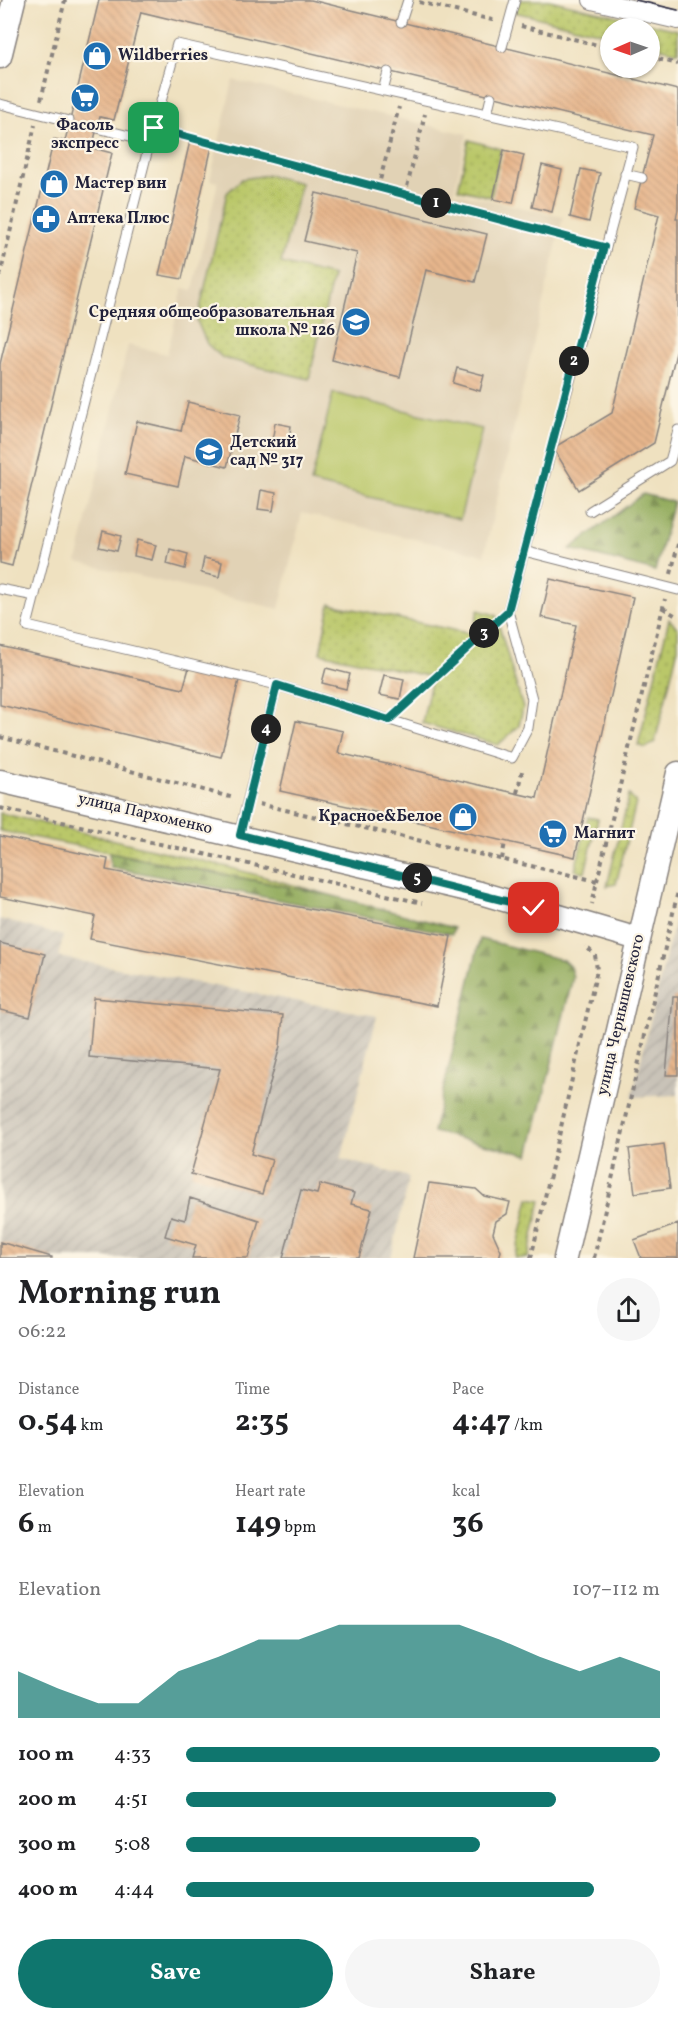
<!DOCTYPE html>
<html lang="en">
<head>
<meta charset="utf-8">
<style>
  :root { --surface:#fff; --page:#f6f6f6; --text:#202124; --muted:#757577; --accent:#0f766e }
  body { margin:0; font-family:Vollkorn,serif; background:var(--page); color:var(--text); height:100vh; display:flex; flex-direction:column; font-size:22px; white-space:nowrap }
  * { box-sizing:border-box; margin:0 }
  p { font-size:20px; color:var(--muted) }
  .icon { flex:none; width:33px; height:33px; fill:none; stroke:currentColor; stroke-width:2; stroke-linecap:round; stroke-linejoin:round }
  .map { position:relative; height:1258px; overflow:hidden }
  .sheet { display:flex; flex-direction:column; background:var(--surface); flex:1 }
  .sheet>* { flex:none }
  .needle { width:39px; rotate:268deg }
  .controls { position:absolute; left:600px; top:18px; display:grid; gap:12px }
  .controls a { display:grid; place-items:center; width:60px; height:60px; border-radius:50%; background:var(--surface); box-shadow:0 2px 4px #0004; font-size:30px }
  .pin { position:absolute; display:grid; place-items:center; width:51px; height:51px; color:#fff; margin:-26px; border-radius:12px; box-shadow:0 3px 9px #0006 }
  .km { position:absolute; width:30px; height:30px; margin:-15px; border-radius:50%; background:#222; color:#fff; font-size:16px; line-height:30px; text-align:center }
  .round { display:grid; place-items:center; flex:none; width:63px; height:63px; border-radius:32px; background:var(--page) }
  .head { display:flex; align-items:center; justify-content:space-between; height:102px; padding:0 18px }
  h1 { font-size:33px; font-weight:700; line-height:45px }
  .metrics { display:grid; grid-template-columns:repeat(3,1fr); gap:9px; height:102px; padding:6px 18px }
  .metrics div { display:grid; align-content:center }
  .metrics b { font-size:30px; font-weight:700 }
  .metrics small { font-size:16px; font-weight:400 }
  .metrics p { font-size:16px }
  .chart { height:168px; padding:12px 18px }
  .chart p { display:flex; justify-content:space-between }
  .chart svg { width:100%; height:108px; margin-top:6px; fill:var(--accent); opacity:.7 }
  .button { display:flex; gap:12px; margin-top:auto; padding:12px 18px }
  .button a { flex:1; height:69px; border-radius:36px; background:var(--accent); color:#fff; font-size:24px; font-weight:700; line-height:69px; text-align:center }
  .button a+a { background:var(--page); color:var(--text) }
  ul { padding:0 18px; list-style:none; font-size:20px }
  li { display:grid; grid-template-columns:96px 72px 1fr; align-items:center; height:45px }
  li i { height:15px; border-radius:8px; background:var(--accent) }
  .map>svg:first-child { display:block }
  .built { fill:#e1d2b5 }
  .industrial { fill:url(#industrial-furrows) }
  .grass { fill:url(#grass-dots); stroke:#6e7452; stroke-width:1.5 }
  .forest { fill:url(#forest-firs); stroke:#5a674c; stroke-width:1.5 }
  .pitch { fill:#bac769; stroke:#6e7452; stroke-width:1.5 }
  .building { fill:url(#building-back-hatch) }
  .lines { fill:none; stroke-linecap:round; stroke-linejoin:round }
  .service-casing { stroke:#88827e; stroke-width:11 }
  .minor-casing { stroke:#88827e; stroke-width:20 }
  .tertiary-casing { stroke:#88827e; stroke-width:25 }
  .path { stroke:#88827e; stroke-width:4; stroke-dasharray:4.5 4.5; stroke-linecap:butt }
  .service { stroke:#fff; stroke-width:9 }
  .minor { stroke:#fff; stroke-width:18 }
  .tertiary { stroke:#fff; stroke-width:22 }
  .tram { stroke:#22223b; stroke-width:1.5 }
  .route-casing { stroke:#fff; stroke-width:12 }
  .route { stroke:#0f766e; stroke-width:8 }
  .labels { text-anchor:middle; dominant-baseline:central; stroke-width:4.5; stroke-linejoin:round; paint-order:stroke }
  .poi-label { font-size:16px; font-weight:bold; fill:#22223b; stroke:#fcf5e5; text-anchor:start }
  .street-label { font-size:16px; fill:#22223b; stroke:#fcf5e5 }
</style>
</head>
<body>
<div class="map">
<svg width="678" height="1258" viewBox="0 0 678 1258">
  <defs>
    <pattern id="industrial-furrows" width="10" height="10" patternUnits="userSpaceOnUse" patternTransform="scale(1.5)"><rect width="10" height="10" fill="#c9c3b8"/><path d="M-1 1l2-2M0 10L10 0M9 11l2-2" fill="none" stroke="#aca79f"/></pattern>
    <pattern id="grass-dots" width="8" height="8" patternUnits="userSpaceOnUse" patternTransform="scale(1.5)"><rect width="8" height="8" fill="#bac769"/><path d="M2 2h.1M6 6h.1" fill="none" stroke="#a0ab5c" stroke-width="1.8" stroke-linecap="round"/></pattern>
    <pattern id="forest-firs" width="22" height="20" patternUnits="userSpaceOnUse" patternTransform="scale(1.5)"><rect width="22" height="20" fill="#93ac5d"/><path d="M5 1l3.5 6h-7zM16 11l3.5 6h-7z" fill="#788c4e"/></pattern>
    <pattern id="building-back-hatch" width="6" height="6" patternUnits="userSpaceOnUse" patternTransform="scale(1.5)"><rect width="6" height="6" fill="#e7b68c"/><path d="M-1 5l2 2M0 0l6 6M5-1l2 2" fill="none" stroke="#c69c7a"/></pattern>
  </defs>
  <rect width="100%" height="100%" fill="#fcf5e5"/>
  <filter id="ink" filterUnits="userSpaceOnUse"><feTurbulence type="fractalNoise" baseFrequency=".0167" numOctaves="2"/><feDisplacementMap in="SourceGraphic" scale="12" xChannelSelector="R" yChannelSelector="G"/><feConvolveMatrix kernelMatrix="1 2 1 2 8 2 1 2 1" color-interpolation-filters="sRGB"/></filter>
  <filter id="wash" filterUnits="userSpaceOnUse"><feTurbulence type="fractalNoise" baseFrequency=".008" numOctaves="4" result="noise"/><feDisplacementMap in="SourceGraphic" scale="24" xChannelSelector="R" yChannelSelector="G"/><feGaussianBlur stdDeviation="1.35" result="paint"/><feColorMatrix in="noise" values="0 0 0 0 0 0 0 0 0 0 0 0 0 0 0 0 0 1.4 0 .05"/><feComposite in="paint" operator="in"/></filter>
  <g filter="url(#wash)">
    <rect width="100%" height="100%" fill="#efe1c0"/>
    <path class="built" d="M233,80L467,134L454,192L563,217L484,555L302,513L279,609L77,562L128,345L167,354L183,288L193,290L218,182L210,180Z"/>
    <path class="industrial" d="M677,910L678,1095L632,1097Z
      M0,919L63,936L58,957L377,1016L341,1159L409,1177L391,1258H0Z"/>
    <path class="grass" d="M517,0H549L678,30V52L650,45V28H610V35L514,12Z
      M469,140L501,149L491,197L458,189Z
      M268,175L301,183L281,263L333,276L309,379L223,358L207,344L197,321L227,193L242,179Z
      M330,604L472,634L478,610L496,615L523,708L519,726L498,745L422,723L432,677L320,653Z
      M669,619L678,628V648L655,742L646,748L638,745Z
      M629,795L636,803L616,884L607,886Z
      M0,813L224,866L326,894L0,831Z
      M588,817L598,819L585,872L575,870Z
      M529,1198L541,1200L528,1258H515Z"/>
    <path class="forest" d="M643,494L673,502L655,571L570,549Z
      M109,853L326,894L454,928L452,934L111,867Z
      M480,939L563,960L570,967L573,977L529,1155L433,1132Z"/>
    <path class="pitch" d="M333,393L482,429L460,519L311,483Z"/>
    <g id="blocks">
      <path class="building" d="M99,0H311L678,90V209L676,219H678V345L654,443L579,490L553,448L612,413L659,215L634,208L653,135L141,12L114,120L100,117L97,128L92,148L112,153L12,566L0,563V364L54,139L65,141Z
        M190,141L212,146L182,279L159,275Z
        M504,150L524,155L513,203L493,199Z
        M542,165L562,170L552,212L532,207Z
        M581,169L600,173L589,222L570,217Z
        M316,193L487,234L475,282L426,270L400,377L332,360L357,253L304,241Z
        M457,368L484,375L480,391L453,383Z
        M188,402L240,415L227,467L185,456L178,486L125,474L137,421L181,431Z
        M275,423L291,426L288,445L272,442Z
        M261,490L276,493L273,511L258,509Z
        M103,531L121,536L117,551L99,547Z
        M137,540L156,545L152,560L134,556Z
        M170,549L188,554L185,569L167,564Z
        M204,558L222,562L219,577L201,573Z
        M550,579L633,597L575,857L280,791L296,721L343,731L338,753L537,798L576,625L541,617Z
        M0,646L183,689L189,668L239,680L221,757L0,705Z
        M326,668L350,674L346,689L322,683Z
        M384,675L404,679L400,699L379,695Z
        M0,836L108,859L106,870L451,936L437,1006L90,939L95,916L0,897Z
        M0,943L45,954L30,1017L0,1010Z
        M673,997H678V1075H666Z
        M94,998L283,1015L280,1046L251,1154L272,1160L262,1194L191,1174L220,1069L89,1057Z
        M664,1144L670,1188L635,1193L629,1149Z
        M429,1183L476,1189L484,1196L510,1202L507,1214L496,1221L493,1233L501,1251L499,1258H413Z
        M320,1184L354,1193L351,1204L372,1209L359,1258H283L301,1190L317,1194Z
        M190,1198L259,1220L248,1258H192L196,1245L165,1236L171,1216L185,1220Z
        M678,1224V1258H641L634,1240Z
        M0,1242L52,1257V1258H0Z"/>
    </g>
  </g>
  <g filter="url(#ink)">
    <use href="#blocks" fill-opacity="0" stroke="#88827e" stroke-width="1.5"/>
    <g class="lines">
      <g class="service-casing">
        <path id="service" d="M401,22L408,0
          M502,47L515,0
          M383,91L388,72
          M0,104L69,121
          M487,114L491,97
          M97,128L150,141
          M625,174L642,178
          M678,430L674,447L678,448
          M590,511L670,461L674,447
          M524,551L678,590
          M0,589L35,596
          M239,835L277,685L27,626L150,141L177,44L633,147L508,611L532,699L528,728L512,758L277,685"/>
      </g>
      <g class="minor-casing">
        <path id="minor" d="M592,0L678,20"/>
      </g>
      <g class="tertiary-casing">
        <path id="tertiary" d="M0,57L14,0
          M0,781L480,893L638,939
          M565,1258L678,773"/>
      </g>
      <path class="path" d="M419,2L496,21
        M521,26L610,48
        M650,57L678,64
        M41,100L65,0
        M167,132L595,245
        M378,188L399,107
        M405,195L425,114
        M0,276L35,125
        M671,574L678,544
        M663,608L678,617
        M400,710L496,622
        M0,737L234,798
        M517,793L523,767
        M259,804L597,881L592,904
        M0,808L422,903
        M502,859L505,842
        M597,881L665,599
        M531,1258L597,970L595,955L585,946
        M594,1258L678,891"/>
      <use href="#service" class="service"/>
      <use href="#minor" class="minor"/>
      <use href="#tertiary" class="tertiary"/>
      <path class="tram" d="M636,0L678,10"/>
    </g>
  </g>
  <g class="lines" filter="url(#ink)">
    <g class="route-casing">
      <path id="route" d="M154,128L604,247L508,611L389,720L277,685L240,835L534,908"/>
    </g>
    <use href="#route" class="route"/>
  </g>
  <defs>
    <g id="shop-disc" transform="scale(1.5)"><circle r="9.5" fill="#1f6fb2" stroke="#fcf5e5"/><path d="M-5-2.5h2.3a2.7 3.5 0 0 1 5.4 0H5L5.5 6h-11ZM-1.5-2.5h3a1.5 2.3 0 0 0-3 0Z" fill="#fff"/></g>
    <g id="supermarket-disc" transform="scale(1.5)"><circle r="9.5" fill="#1f6fb2" stroke="#fcf5e5"/><path d="M-6-5.5h2.5l.6 2H6L4.5 2H-2.5L-4.4-4H-6ZM-1.5 3.2a1.3 1.3 0 1 0 .1 0ZM3 3.2a1.3 1.3 0 1 0 .1 0Z" fill="#fff"/></g>
    <g id="pharmacy-disc" transform="scale(1.5)"><circle r="9.5" fill="#1f6fb2" stroke="#fcf5e5"/><path d="M-2-6h4v4h4v4h-4v4h-4v-4h-4v-4h4Z" fill="#fff"/></g>
    <g id="school-disc" transform="scale(1.5)"><circle r="9.5" fill="#1f6fb2" stroke="#fcf5e5"/><path d="M0-5L7-2L0 1L-7-2ZM-4 1L0 2.5L4 1V4Q0 6-4 4Z" fill="#fff"/></g>
  </defs>
  <g fill-rule="evenodd">
    <use href="#shop-disc" x="97" y="56"/>
    <use href="#supermarket-disc" x="85" y="98"/>
    <use href="#shop-disc" x="54" y="184"/>
    <use href="#pharmacy-disc" x="46" y="219"/>
    <use href="#school-disc" x="356" y="322"/>
    <use href="#school-disc" x="209" y="452"/>
    <use href="#shop-disc" x="463" y="817"/>
    <use href="#supermarket-disc" x="553" y="834"/>
  </g>
  <g class="labels">
    <g class="poi-label">
      <text x="118" y="56">Wildberries</text>
      <text x="85" y="126" text-anchor="middle">Фасоль<tspan x="85" dy="18">экспресс</tspan></text>
      <text x="75" y="184">Мастер вин</text>
      <text x="67" y="219">Аптека Плюс</text>
      <text x="335" y="313" text-anchor="end">Средняя общеобразовательная<tspan x="335" dy="18">школа № 126</tspan></text>
      <text x="230" y="443">Детский<tspan x="230" dy="18">сад № 317</tspan></text>
      <text x="442" y="817" text-anchor="end">Красное&amp;Белое</text>
      <text x="574" y="834">Магнит</text>
    </g>
    <g class="street-label">
      <text transform="translate(145 814) rotate(13)">улица Пархоменко</text>
      <text transform="translate(621 1015) rotate(-77)">улица Чернышевского</text>
    </g>
  </g>
</svg>
<div class="controls">
<a><svg class="needle" viewBox="-14 -14 28 28"><path d="M0-13l5 13h-10z" fill="#e53935"/><path d="M0 13l5-13h-10z" fill="#757577"/></svg></a>
</div>
<div class="pin" style="left:154px;top:128px;background:#1e9e55"><svg class="icon" aria-label="arrive" viewBox="0 0 24 24"><path d="M6 21V4h12l-3 4 3 4H6"/></svg></div>
<div class="pin" style="left:534px;top:908px;background:#d93025"><svg class="icon" aria-label="check" viewBox="0 0 24 24"><path d="M5 12l5 5 9-10"/></svg></div>
<b class="km" style="left:436px;top:203px">1</b>
<b class="km" style="left:574px;top:361px">2</b>
<b class="km" style="left:484px;top:633px">3</b>
<b class="km" style="left:266px;top:729px">4</b>
<b class="km" style="left:417px;top:878px">5</b>
</div>
<section class="sheet">
<div class="head"><div><h1>Morning run</h1><p>06:22</p></div><a class="round"><svg class="icon" aria-label="share" viewBox="0 0 24 24"><path d="M12 15V3M7 8l5-5 5 5M5 13v7h14v-7"/></svg></a></div>
<div class="metrics">
<div><p>Distance</p><b>0.54<small> km</small></b></div>
<div><p>Time</p><b>2:35</b></div>
<div><p>Pace</p><b>4:47<small> /km</small></b></div>
</div>
<div class="metrics">
<div><p>Elevation</p><b>6<small> m</small></b></div>
<div><p>Heart rate</p><b>149<small> bpm</small></b></div>
<div><p>kcal</p><b>36</b></div>
</div>
<div class="chart"><p><span>Elevation</span>107–112 m</p>
<svg viewBox="0 0 160 44" preserveAspectRatio="none"><path d="M0 44V25L10 32L20 38L30 38L40 25L50 19L60 12L70 12L80 6L90 6L100 6L110 6L120 12L130 19L140 25L150 19L160 25V44z"/></svg>
</div>
<ul>
<li><b>100 m</b>4:33<i style="width:100%"></i></li>
<li><b>200 m</b>4:51<i style="width:78%"></i></li>
<li><b>300 m</b>5:08<i style="width:62%"></i></li>
<li><b>400 m</b>4:44<i style="width:86%"></i></li>
</ul>
<div class="button"><a>Save</a><a>Share</a></div>
</section>
</body>
</html>
